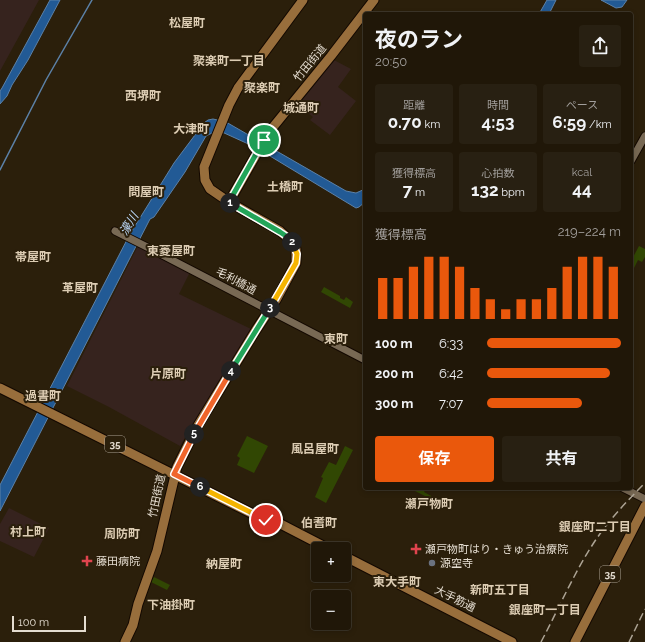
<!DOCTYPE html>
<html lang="ja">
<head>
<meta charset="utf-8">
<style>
  :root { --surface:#201708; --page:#282012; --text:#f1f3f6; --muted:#a29f9c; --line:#3d3629; --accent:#ea580c }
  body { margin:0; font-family:Raleway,"Noto Sans JP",sans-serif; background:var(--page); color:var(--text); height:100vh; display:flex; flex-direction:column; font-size:15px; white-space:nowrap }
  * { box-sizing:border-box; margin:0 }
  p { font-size:13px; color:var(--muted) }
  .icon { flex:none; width:22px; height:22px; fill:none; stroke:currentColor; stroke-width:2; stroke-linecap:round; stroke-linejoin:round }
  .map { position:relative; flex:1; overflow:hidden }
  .panel { position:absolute; left:363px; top:12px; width:270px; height:478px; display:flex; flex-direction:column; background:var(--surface); border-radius:4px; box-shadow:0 2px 6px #0003,0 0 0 1px var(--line) }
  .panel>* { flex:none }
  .buttons { position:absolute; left:311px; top:542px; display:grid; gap:8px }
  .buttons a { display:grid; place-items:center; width:40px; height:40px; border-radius:4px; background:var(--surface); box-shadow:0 2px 6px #0003,0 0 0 1px var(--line); font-size:20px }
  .scale { position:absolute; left:12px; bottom:10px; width:74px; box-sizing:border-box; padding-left:4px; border:2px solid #e4dcd0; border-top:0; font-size:11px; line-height:14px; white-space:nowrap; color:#e4dcd0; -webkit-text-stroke:3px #2b1f0b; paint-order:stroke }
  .pin { position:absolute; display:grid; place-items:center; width:34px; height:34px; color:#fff; margin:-17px; border:2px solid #fff; border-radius:50%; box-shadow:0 1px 4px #0007 }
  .km { position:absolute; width:20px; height:20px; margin:-10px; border-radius:50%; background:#222; color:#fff; font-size:11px; line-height:20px; text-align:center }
  .round { display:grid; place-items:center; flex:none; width:42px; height:42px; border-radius:4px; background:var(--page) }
  .headline { display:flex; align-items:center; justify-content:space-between; height:68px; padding:0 12px }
  h1 { font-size:22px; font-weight:700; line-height:30px }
  .figures { display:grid; grid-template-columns:repeat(3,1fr); gap:6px; height:68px; padding:4px 12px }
  .figures div { display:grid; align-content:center; border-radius:4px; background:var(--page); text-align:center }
  .figures b { font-size:17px; font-weight:700 }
  .figures small { font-size:11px; font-weight:400 }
  .figures p { font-size:11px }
  .chart { height:112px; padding:8px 12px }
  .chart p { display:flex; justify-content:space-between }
  .chart svg { width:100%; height:72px; margin-top:4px; stroke:var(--accent); stroke-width:6 }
  .cta { display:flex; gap:8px; margin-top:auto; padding:8px 12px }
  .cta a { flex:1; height:46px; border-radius:4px; background:var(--accent); color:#fff; font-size:16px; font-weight:700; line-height:46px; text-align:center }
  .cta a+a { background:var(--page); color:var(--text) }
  ul { padding:0 12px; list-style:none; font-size:13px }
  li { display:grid; grid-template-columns:64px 48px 1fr; align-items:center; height:30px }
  li i { height:10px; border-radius:5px; background:var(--accent) }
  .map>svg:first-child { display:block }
  .industrial { fill:#36231e }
  .green { fill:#314703 }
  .water { fill:#225a95; stroke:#5c81a7 }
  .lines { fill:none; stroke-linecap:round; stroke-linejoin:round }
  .stream { stroke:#5c81a7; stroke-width:1.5 }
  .minor-casing { stroke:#130800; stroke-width:9 }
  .major-casing { stroke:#130800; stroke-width:11 }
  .minor { stroke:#786954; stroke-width:7 }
  .major { stroke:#986e3c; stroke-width:9 }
  .rail { stroke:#ada495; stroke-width:1.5; stroke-dasharray:8 4; stroke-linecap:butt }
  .split-1-casing { stroke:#fff; stroke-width:8 }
  .split-2-casing { stroke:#fff; stroke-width:8 }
  .split-3-casing { stroke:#fff; stroke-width:8 }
  .split-4-casing { stroke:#fff; stroke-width:8 }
  .split-5-casing { stroke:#fff; stroke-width:8 }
  .split-6-casing { stroke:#fff; stroke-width:8 }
  .split-7-casing { stroke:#fff; stroke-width:8 }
  .split-1 { stroke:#22a559; stroke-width:5 }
  .split-2 { stroke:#22a559; stroke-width:5 }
  .split-3 { stroke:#f5b400; stroke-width:5 }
  .split-4 { stroke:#22a559; stroke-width:5 }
  .split-5 { stroke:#f0652b; stroke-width:5 }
  .split-6 { stroke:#f0652b; stroke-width:5 }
  .split-7 { stroke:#f5b400; stroke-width:5 }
  .health-dot { fill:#e0444e; stroke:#2b1f0b; stroke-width:1.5 }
  .worship-dot { fill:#6b7280; stroke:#2b1f0b; stroke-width:1.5 }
  .labels { text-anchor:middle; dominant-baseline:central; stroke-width:4; stroke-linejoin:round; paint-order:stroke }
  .shield { fill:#2b1f0b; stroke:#aca395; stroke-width:1 }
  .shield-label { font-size:10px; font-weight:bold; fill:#e4dcd0 }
  .street-label { font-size:11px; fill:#e4dcd0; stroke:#2b1f0b }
  .poi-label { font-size:11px; fill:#e4dcd0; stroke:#2b1f0b; text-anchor:start }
  .neighbourhood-label { font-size:12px; font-weight:bold; fill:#dcccb3; stroke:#2b1f0b }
  .water-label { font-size:12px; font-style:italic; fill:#bfddff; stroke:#2b1f0b }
</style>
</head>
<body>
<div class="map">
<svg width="645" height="642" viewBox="0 0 645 642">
  <rect width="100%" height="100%" fill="#2b1f0b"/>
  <path class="industrial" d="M0,0H39L0,71Z
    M334,60L351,69L338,87L356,101L330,135L310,120L313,117L295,103L329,62Z
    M138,246L190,272L179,294L251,329L180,446L109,407L67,386Z
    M9,508L49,528L34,557L0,541V524Z"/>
  <path class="green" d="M639,246L645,249V257L642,262L638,260L633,270L631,269V261Z
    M324,287L340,296V298L344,300L346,297L353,302L350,308L321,292Z
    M247,436L268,446L254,473L237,465L240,458L237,456Z
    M345,446L353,450L326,503L315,497L323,478L321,477L329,462L336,465Z
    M409,488H426L424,492L444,503L443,505Z
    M154,577L170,585L167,590L151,582Z"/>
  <path class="water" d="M50,0H60L28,60L12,85L7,96L0,104V91L2,88Z
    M547,0H556L549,14H539Z
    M601,0H627L622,7L616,8Z
    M213,119L226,122L346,191L356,193L365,189V202L359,207L356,208L255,147L222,132H214L206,136L185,172L154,217L150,219L0,511V485L130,234L174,163L204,123L208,120Z"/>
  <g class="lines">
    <path class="stream" d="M0,170L46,80L92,0"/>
    <g class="minor-casing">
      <path id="minor" d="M631,161L645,136
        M115,231L147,247L365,360
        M623,488L645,499"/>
    </g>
    <g class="major-casing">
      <path id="major" d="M229,202L269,132L331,56L374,0
        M0,388L265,520L271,519L329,549
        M344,556L512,642
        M125,642L133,625L138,604L157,551L177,467L197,427L256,330L276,300L296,263V249L290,240L280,231L229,202L210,189L205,180L204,167L229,105L238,88L303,0
        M575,642L645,506"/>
    </g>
    <use href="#minor" class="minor"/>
    <use href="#major" class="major"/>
    <path class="rail" d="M541,642C558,610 573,575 593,544C608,521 626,502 645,483
      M629,642L645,609"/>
  </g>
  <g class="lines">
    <g class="split-1-casing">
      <path id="split-1" d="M230,203L229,202L264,140"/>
    </g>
    <g class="split-2-casing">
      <path id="split-2" d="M230,203L280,232L286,236L292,242"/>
    </g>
    <g class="split-3-casing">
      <path id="split-3" d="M270,308L296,263L297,254L292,242"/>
    </g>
    <g class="split-4-casing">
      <path id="split-4" d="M231,371L270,308"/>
    </g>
    <g class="split-5-casing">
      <path id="split-5" d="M194,434L231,371"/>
    </g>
    <g class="split-6-casing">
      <path id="split-6" d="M194,434L174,474L200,487"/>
    </g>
    <g class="split-7-casing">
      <path id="split-7" d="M200,487L266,520"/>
    </g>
    <use href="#split-1" class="split-1"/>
    <use href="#split-2" class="split-2"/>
    <use href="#split-3" class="split-3"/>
    <use href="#split-4" class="split-4"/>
    <use href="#split-5" class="split-5"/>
    <use href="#split-6" class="split-6"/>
    <use href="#split-7" class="split-7"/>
  </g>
  <g class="health-dot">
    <path d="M414 543h4v4h4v4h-4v4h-4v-4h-4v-4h4z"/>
    <path d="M85 555h4v4h4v4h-4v4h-4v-4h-4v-4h4z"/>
  </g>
  <circle class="worship-dot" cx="432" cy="563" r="4"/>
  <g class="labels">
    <g class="shield">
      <rect x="105" y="436" width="20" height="16" rx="3"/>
      <rect x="600" y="566" width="20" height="16" rx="3"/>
    </g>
    <g class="shield-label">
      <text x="115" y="444">35</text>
      <text x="610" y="574">35</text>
    </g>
    <g class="street-label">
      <text transform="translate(310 63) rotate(-51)">竹田街道</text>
      <text transform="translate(236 281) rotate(28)">毛利橋通</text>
      <text transform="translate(157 496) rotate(-78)">竹田街道</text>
      <text transform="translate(455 599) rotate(27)">大手筋通</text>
    </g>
    <g class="poi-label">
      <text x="425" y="549">瀬戸物町はり・きゅう治療院</text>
      <text x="96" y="561">藤田病院</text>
      <text x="440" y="563">源空寺</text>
    </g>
    <g class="neighbourhood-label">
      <text x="187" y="23">松屋町</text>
      <text x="229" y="61">聚楽町一丁目</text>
      <text x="262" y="88">聚楽町</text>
      <text x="143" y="96">西堺町</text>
      <text x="301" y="108">城通町</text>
      <text x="191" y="129">大津町</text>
      <text x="285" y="187">土橋町</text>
      <text x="146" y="192">問屋町</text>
      <text x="171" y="251">東菱屋町</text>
      <text x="33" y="257">帯屋町</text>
      <text x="80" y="288">革屋町</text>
      <text x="336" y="339">東町</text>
      <text x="168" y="374">片原町</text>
      <text x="43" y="396">過書町</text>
      <text x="315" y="449">風呂屋町</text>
      <text x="429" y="504">瀬戸物町</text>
      <text x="319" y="523">伯耆町</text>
      <text x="595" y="527">銀座町二丁目</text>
      <text x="28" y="532">村上町</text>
      <text x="122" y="534">周防町</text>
      <text x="224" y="564">納屋町</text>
      <text x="397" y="582">東大手町</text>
      <text x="500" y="590">新町五丁目</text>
      <text x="171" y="605">下油掛町</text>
      <text x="545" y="610">銀座町一丁目</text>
    </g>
    <g class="water-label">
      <text transform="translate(129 224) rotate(-59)">濠川</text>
    </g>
  </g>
</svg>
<div class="buttons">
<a>+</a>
<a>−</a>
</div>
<div class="scale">100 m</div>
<div class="pin" style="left:264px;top:140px;background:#1e9e55"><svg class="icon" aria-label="arrive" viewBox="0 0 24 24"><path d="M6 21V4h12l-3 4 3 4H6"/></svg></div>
<div class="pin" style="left:266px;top:520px;background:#d93025"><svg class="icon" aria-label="check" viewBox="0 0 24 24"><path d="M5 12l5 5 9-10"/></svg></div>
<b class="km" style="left:230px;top:203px">1</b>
<b class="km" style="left:292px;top:242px">2</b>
<b class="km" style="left:270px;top:308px">3</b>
<b class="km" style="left:231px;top:371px">4</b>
<b class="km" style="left:194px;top:434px">5</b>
<b class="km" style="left:200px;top:487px">6</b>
<section class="panel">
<div class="headline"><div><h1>夜のラン</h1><p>20:50</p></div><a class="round"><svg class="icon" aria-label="share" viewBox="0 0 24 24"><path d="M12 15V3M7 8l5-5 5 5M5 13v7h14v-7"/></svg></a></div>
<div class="figures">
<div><p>距離</p><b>0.70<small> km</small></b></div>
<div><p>時間</p><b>4:53</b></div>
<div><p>ペース</p><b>6:59<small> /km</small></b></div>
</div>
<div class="figures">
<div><p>獲得標高</p><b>7<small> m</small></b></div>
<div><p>心拍数</p><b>132<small> bpm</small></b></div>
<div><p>kcal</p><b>44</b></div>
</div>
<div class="chart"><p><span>獲得標高</span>219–224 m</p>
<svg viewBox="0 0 160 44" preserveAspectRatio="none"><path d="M5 44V19M15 44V19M25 44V12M35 44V6M45 44V6M55 44V12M65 44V25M75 44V32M85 44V38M95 44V32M105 44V32M115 44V25M125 44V12M135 44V6M145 44V6M155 44V12"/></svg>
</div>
<ul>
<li><b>100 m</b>6:33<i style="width:100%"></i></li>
<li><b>200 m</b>6:42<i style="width:92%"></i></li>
<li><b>300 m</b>7:07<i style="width:71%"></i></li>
</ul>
<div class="cta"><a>保存</a><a>共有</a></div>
</section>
</div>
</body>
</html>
